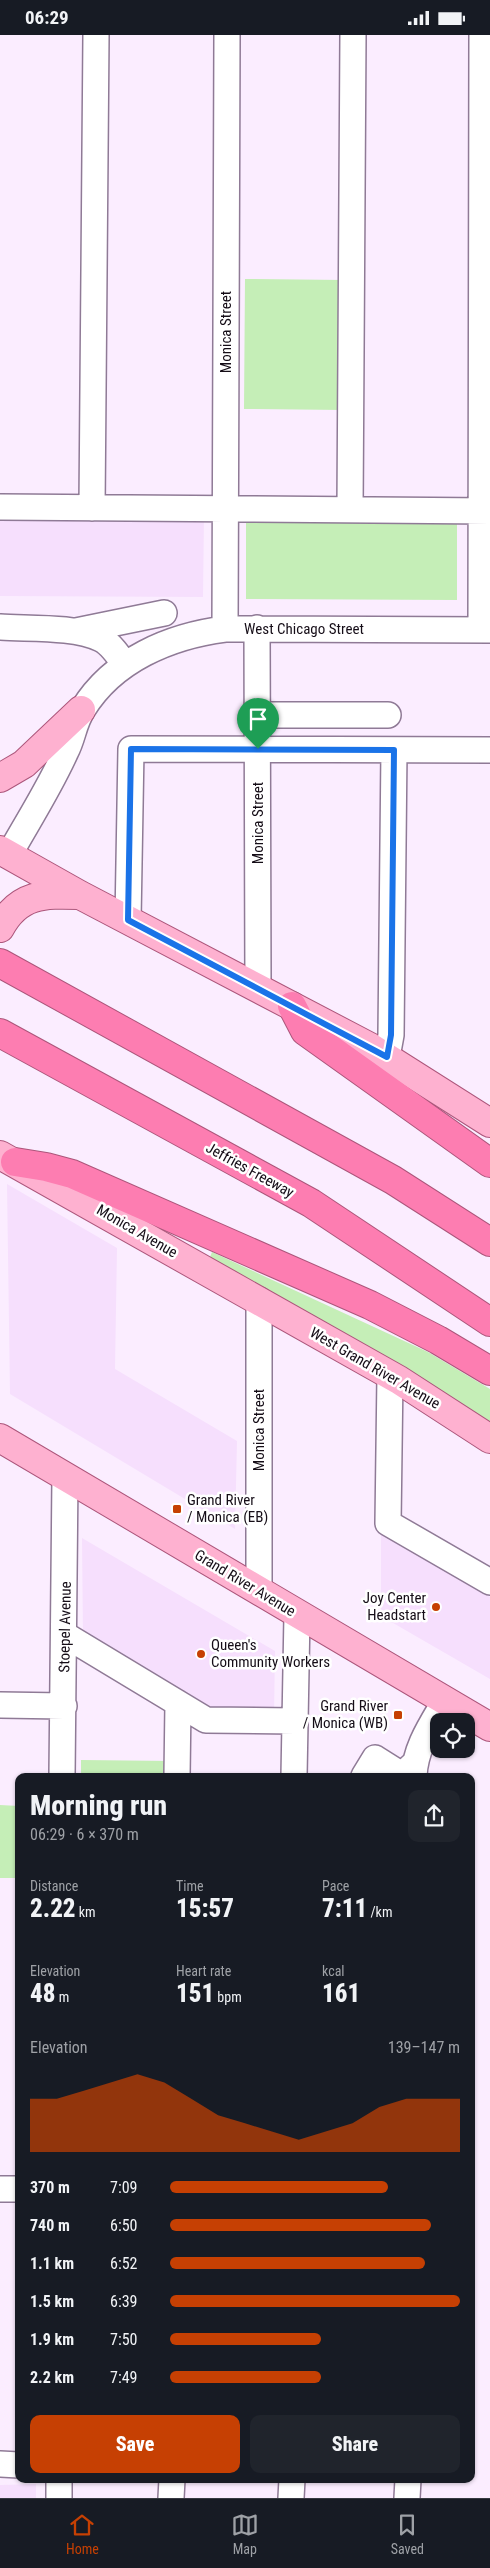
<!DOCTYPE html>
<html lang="en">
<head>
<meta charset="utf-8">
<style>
  :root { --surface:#171b24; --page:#20242c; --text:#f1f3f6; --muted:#9ea1a6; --line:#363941; --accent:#c64003 }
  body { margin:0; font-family:"Roboto Condensed",sans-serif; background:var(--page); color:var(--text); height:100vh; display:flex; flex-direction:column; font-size:19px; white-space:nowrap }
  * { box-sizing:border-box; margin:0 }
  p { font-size:16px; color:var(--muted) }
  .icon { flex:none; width:28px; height:28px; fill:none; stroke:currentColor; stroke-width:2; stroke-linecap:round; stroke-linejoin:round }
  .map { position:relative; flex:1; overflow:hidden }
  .panel { position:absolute; left:15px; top:1738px; width:460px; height:710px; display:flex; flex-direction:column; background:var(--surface); border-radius:10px; box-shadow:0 1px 4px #0004 }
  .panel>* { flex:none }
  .tools { position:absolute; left:430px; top:1678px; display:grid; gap:10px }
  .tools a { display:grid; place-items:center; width:45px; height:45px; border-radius:10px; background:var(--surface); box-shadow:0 1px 4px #0004; font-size:25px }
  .pin { position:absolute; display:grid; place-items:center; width:42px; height:42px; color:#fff; margin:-51px -21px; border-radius:50% 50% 50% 0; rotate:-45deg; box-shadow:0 0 5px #0007 }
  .pin .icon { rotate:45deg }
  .round { display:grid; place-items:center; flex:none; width:52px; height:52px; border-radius:10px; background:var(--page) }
  .summary { display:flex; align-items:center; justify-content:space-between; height:85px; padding:0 15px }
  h1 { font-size:28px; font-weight:800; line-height:38px }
  .figures { display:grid; grid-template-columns:repeat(3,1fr); gap:8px; height:85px; padding:5px 15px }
  .figures div { display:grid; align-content:center }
  .figures b { font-size:25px; font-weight:800 }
  .figures small { font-size:14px; font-weight:400 }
  .figures p { font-size:14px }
  .chart { height:140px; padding:10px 15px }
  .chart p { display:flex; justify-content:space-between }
  .chart svg { width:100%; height:90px; margin-top:5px; fill:var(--accent); opacity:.7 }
  .primary-button { display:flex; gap:10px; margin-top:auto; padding:10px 15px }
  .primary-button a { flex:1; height:58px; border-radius:10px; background:var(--accent); color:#fff; font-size:20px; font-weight:800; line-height:58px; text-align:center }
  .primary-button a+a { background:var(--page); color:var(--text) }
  ul { padding:0 15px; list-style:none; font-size:16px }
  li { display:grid; grid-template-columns:80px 60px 1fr; align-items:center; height:38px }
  li i { height:12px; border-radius:6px; background:var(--accent) }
  .status { display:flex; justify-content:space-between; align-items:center; height:35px; padding:0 25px; background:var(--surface); direction:ltr }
  .status svg { height:14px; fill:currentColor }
  .tab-bar { display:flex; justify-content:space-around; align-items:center; height:70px; border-top:1px solid var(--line); background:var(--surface); font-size:14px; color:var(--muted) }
  .tab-bar a { display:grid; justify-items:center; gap:2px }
  .tab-bar .selected { color:var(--accent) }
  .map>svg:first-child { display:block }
  .built { fill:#f6dffd }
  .green { fill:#c5eeb7 }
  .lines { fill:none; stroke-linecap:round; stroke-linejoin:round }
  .minor-casing { stroke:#8f7a96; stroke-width:28 }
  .major-casing { stroke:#ac567b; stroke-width:30 }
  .highway-casing { stroke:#ac567b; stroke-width:30 }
  .minor { stroke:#fff; stroke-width:25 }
  .major { stroke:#feb1d0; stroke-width:28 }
  .highway { stroke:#fd7db1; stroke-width:28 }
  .route-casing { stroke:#fff; stroke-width:10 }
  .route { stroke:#1a73e8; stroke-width:6 }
  .poi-dot { fill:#c64003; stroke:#fff; stroke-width:2 }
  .labels { text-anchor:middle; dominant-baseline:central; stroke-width:5; stroke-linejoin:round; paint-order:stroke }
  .street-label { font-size:15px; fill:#150d17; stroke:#fff }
  .poi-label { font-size:15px; fill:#150d17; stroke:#fff; text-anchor:start }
</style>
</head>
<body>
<div class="status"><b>06:29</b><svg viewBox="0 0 49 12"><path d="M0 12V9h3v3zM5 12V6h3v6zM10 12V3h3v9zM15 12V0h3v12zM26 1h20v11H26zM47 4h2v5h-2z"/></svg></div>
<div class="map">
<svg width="490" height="2463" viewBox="0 0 490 2463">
  <rect width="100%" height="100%" fill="#fbedff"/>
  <path class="built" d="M0,477L204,479L203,562L0,561Z
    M7,1149L117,1213L115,1334L237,1406L235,1494L10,1359Z
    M381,1493L490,1562V1644L381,1581Z
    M82,1503L275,1616L274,1680L213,1681L83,1601Z
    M36,2449V2463H0V2450Z"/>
  <path class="green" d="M245,244L344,245L343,375L244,374Z
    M246,479L457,480V565L246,564Z
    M212,1217L428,1317L490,1354V1390L209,1225Z
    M81,1725L171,1726V1741H81Z
    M0,1770L19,1771V1843H0Z"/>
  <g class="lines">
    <g class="minor-casing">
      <path id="minor" d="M0,472L490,476
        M92,473L96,0
        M350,475L353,0
        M0,592C29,594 75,591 101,604C111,609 119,621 125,630
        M257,593L258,953
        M225,594L227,0
        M481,595L482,0
        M76,596L164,578
        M258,680H388
        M9,820C28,786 50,752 66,716C73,703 74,687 83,674C113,625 170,601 225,594L490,595
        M128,885L131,714L490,715
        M387,1022L391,1000L394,715
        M259,1265V1556
        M390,1340L388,1488L490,1547
        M65,1600L206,1685L295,1686
        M0,1670L64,1671
        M62,1741L65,1442
        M177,1741L178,1668
        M294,1741L297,1580
        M364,1741L375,1723L402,1740L415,1728
        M414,1741C415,1713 431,1690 445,1666
        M0,2154H19
        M0,2429L19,2430
        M59,2463V2444
        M171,2463L172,2444
        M291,2463L292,2444
        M407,2463L408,2444"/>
    </g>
    <g class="major-casing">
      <path id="major" d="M0,743L24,729L81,675
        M0,815L80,860L370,1012L490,1088
        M0,893C19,858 44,859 80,860
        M0,1120L399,1345L490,1404
        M0,1403L490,1692"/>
    </g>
    <g class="highway-casing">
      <path id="highway" d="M0,928L393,1145L490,1207
        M292,971L305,996L490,1128
        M0,998L311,1168L490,1287
        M15,1127L46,1132L72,1139L370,1270L438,1305L490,1336"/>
    </g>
    <use href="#minor" class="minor"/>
    <use href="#major" class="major"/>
    <use href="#highway" class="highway"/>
  </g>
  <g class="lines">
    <g class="route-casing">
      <path id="route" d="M131,714L394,715L391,1000L387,1022L128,885Z"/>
    </g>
    <use href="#route" class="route"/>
  </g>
  <g class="poi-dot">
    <rect x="172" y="1469" width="10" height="10" rx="2.5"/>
    <circle cx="436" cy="1572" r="5"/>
    <circle cx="201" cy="1619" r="5"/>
    <rect x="393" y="1675" width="10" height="10" rx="2.5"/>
  </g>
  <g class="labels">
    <g class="street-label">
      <text transform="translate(226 297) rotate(-90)">Monica Street</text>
      <text x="304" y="594">West Chicago Street</text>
      <text transform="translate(258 788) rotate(-90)">Monica Street</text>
      <text transform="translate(250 1135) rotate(29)">Jeffries Freeway</text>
      <text transform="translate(137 1196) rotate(30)">Monica Avenue</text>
      <text transform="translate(375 1333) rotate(30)">West Grand River Avenue</text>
      <text transform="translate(259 1395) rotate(-90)">Monica Street</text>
      <text transform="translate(245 1548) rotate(31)">Grand River Avenue</text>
      <text transform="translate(65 1592) rotate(-89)">Stoepel Avenue</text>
    </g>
    <g class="poi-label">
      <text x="187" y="1465">Grand River<tspan x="187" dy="17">/ Monica (EB)</tspan></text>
      <text x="426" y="1563" text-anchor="end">Joy Center<tspan x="426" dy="17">Headstart</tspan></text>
      <text x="211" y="1610">Queen's<tspan x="211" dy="17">Community Workers</tspan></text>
      <text x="388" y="1671" text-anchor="end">Grand River<tspan x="388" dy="17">/ Monica (WB)</tspan></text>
    </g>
  </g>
</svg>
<div class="tools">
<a><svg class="icon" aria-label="locate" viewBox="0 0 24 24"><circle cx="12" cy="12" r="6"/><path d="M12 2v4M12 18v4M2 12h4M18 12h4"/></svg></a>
</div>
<div class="pin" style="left:258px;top:714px;background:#1e9e55"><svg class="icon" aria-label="arrive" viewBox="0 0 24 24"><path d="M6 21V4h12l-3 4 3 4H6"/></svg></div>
<section class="panel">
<div class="summary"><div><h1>Morning run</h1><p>06:29 · 6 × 370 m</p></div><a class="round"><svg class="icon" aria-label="share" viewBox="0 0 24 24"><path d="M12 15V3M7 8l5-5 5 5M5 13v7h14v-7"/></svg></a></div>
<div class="figures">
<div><p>Distance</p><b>2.22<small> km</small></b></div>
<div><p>Time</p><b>15:57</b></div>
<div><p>Pace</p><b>7:11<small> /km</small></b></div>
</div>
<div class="figures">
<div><p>Elevation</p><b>48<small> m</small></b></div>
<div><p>Heart rate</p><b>151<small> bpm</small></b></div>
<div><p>kcal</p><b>161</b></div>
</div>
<div class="chart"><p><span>Elevation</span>139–147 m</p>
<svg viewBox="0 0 160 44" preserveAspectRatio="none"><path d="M0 44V18L10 18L20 14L30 10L40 6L50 10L60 18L70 26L80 30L90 34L100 38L110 34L120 30L130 22L140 18L150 18L160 18V44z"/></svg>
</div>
<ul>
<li><b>370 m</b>7:09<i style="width:75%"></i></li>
<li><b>740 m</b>6:50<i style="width:90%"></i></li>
<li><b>1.1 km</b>6:52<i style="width:88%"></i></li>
<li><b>1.5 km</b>6:39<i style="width:100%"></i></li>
<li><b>1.9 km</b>7:50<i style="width:52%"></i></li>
<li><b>2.2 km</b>7:49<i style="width:52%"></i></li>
</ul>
<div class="primary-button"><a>Save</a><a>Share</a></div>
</section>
</div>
<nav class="tab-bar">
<a class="selected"><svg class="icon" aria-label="home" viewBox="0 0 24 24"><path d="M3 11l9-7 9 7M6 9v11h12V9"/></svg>Home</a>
<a><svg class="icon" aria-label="map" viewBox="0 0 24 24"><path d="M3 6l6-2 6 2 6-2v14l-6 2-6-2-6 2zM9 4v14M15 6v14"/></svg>Map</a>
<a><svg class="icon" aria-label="saved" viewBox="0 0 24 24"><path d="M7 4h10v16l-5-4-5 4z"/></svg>Saved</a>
</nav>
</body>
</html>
